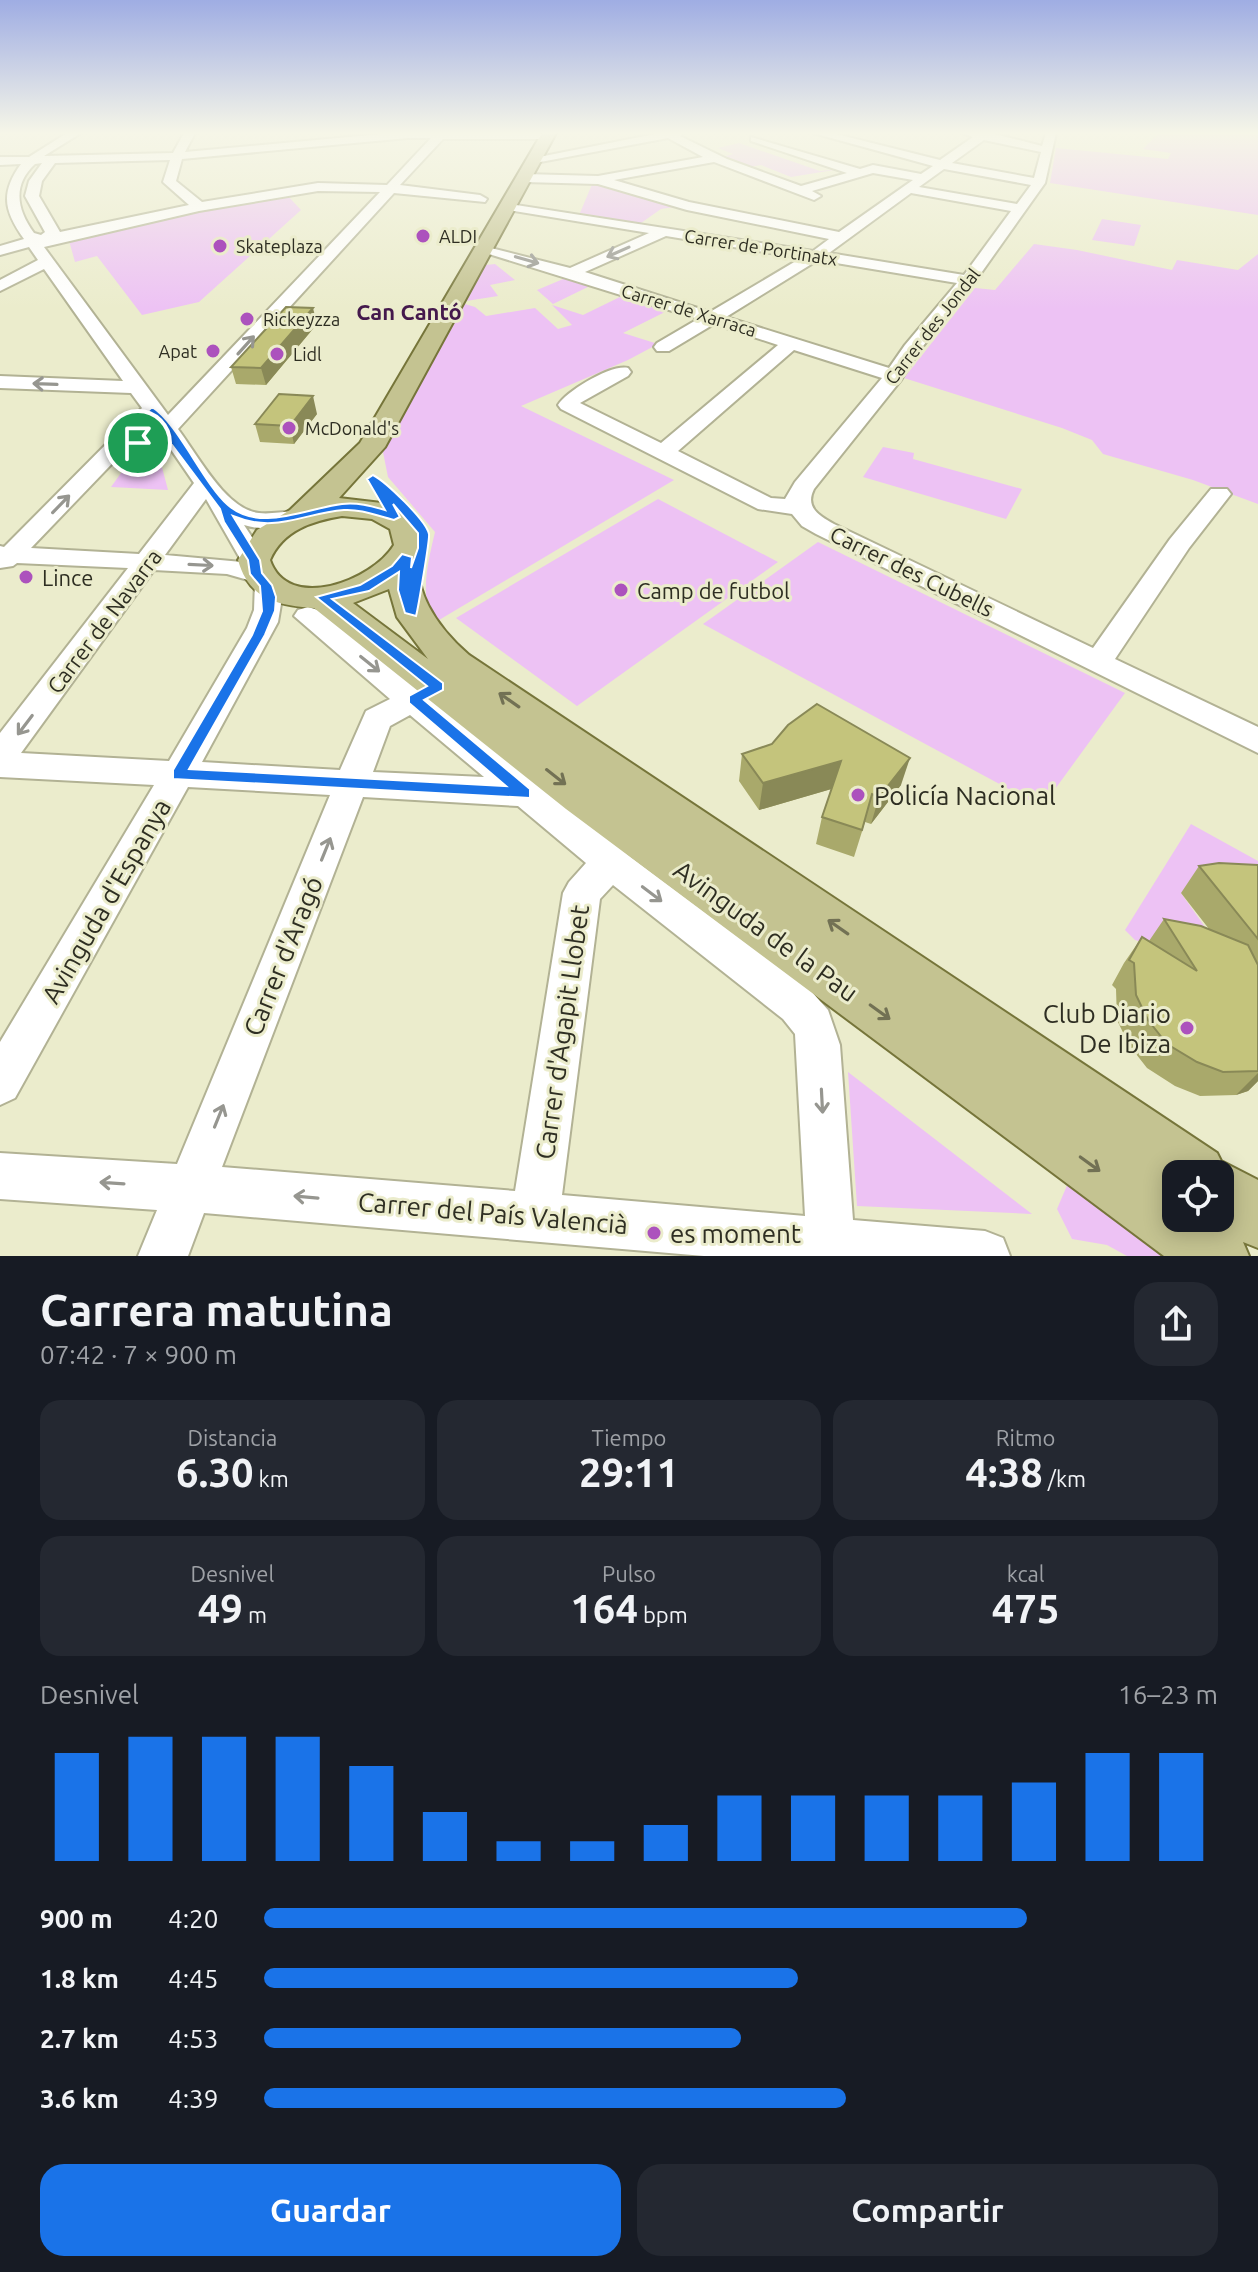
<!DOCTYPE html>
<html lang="es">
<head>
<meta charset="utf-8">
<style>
  :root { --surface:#171b24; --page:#242831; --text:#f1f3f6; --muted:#9ea1a6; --accent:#1a73e8 }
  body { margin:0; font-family:Ubuntu,sans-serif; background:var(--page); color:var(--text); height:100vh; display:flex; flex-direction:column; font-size:30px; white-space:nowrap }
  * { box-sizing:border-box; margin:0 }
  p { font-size:26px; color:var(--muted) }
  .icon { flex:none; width:44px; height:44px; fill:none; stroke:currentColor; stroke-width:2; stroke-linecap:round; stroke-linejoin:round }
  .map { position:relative; height:1256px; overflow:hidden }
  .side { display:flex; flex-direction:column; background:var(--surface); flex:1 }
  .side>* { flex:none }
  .tools { position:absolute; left:1162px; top:1160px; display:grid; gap:16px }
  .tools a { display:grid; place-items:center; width:72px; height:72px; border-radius:16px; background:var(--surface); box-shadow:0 4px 20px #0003; font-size:40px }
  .pin { position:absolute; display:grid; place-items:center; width:68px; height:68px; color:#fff; margin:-34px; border:4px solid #fff; border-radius:50%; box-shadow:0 2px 8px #0007 }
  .round { display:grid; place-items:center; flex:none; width:84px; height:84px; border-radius:24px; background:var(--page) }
  .head { display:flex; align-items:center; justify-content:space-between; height:136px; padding:0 40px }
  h1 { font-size:44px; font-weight:700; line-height:60px }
  .stats { display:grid; grid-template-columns:repeat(3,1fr); gap:12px; height:136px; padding:8px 40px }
  .stats div { display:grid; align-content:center; border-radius:20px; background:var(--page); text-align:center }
  .stats b { font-size:40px; font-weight:700 }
  .stats small { font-size:22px; font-weight:400 }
  .stats p { font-size:22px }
  .chart { height:224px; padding:16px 40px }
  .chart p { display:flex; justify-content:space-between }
  .chart svg { width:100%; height:144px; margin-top:8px; stroke:var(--accent); stroke-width:6 }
  .action { display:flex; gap:16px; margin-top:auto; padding:16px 40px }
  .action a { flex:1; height:92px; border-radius:24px; background:var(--accent); color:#fff; font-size:32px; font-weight:700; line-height:92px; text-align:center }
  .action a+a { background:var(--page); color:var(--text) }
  ul { padding:0 40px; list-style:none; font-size:26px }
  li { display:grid; grid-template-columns:128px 96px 1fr; align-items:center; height:60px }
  li i { height:20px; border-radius:10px; background:var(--accent) }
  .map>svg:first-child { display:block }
  .green { fill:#edc2f4 }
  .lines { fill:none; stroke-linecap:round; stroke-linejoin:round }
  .minor-casing { stroke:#b2b294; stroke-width:4 }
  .major-casing { stroke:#76753a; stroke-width:4 }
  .minor { fill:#fff; fill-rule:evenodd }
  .major { fill:#c4c391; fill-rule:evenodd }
  .wall { fill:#a9a96b }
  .shaded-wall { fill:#898957 }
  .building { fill:#c4c47c; stroke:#898957; stroke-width:2 }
  .oneway { stroke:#969690 }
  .oneway2 { stroke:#727154 }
  .route { fill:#1a73e8; stroke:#fff; stroke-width:2; fill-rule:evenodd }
  .poi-dot { fill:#ac52bd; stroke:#ebeccc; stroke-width:3 }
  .labels { text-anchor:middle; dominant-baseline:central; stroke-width:6; stroke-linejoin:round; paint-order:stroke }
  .far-poi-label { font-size:18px; fill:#2e2e22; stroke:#ebeccc; text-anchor:start }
  .far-street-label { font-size:18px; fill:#2e2e22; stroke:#ebeccc }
  .far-quarter-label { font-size:22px; font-weight:bold; fill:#44194c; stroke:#ebeccc }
  .street-label { font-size:22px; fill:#2e2e22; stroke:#ebeccc }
  .poi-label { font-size:22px; fill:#2e2e22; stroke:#ebeccc; text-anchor:start }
  .near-poi-label { font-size:26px; fill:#2e2e22; stroke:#ebeccc; text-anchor:start }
  .near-street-label { font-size:26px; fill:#2e2e22; stroke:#ebeccc }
</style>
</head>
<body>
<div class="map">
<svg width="1258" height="1256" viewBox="0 0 1258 1256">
  <rect width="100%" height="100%" fill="#ebeccc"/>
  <path class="green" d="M1159,133H1258V215L1050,183L1056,148L1168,159L1171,153L1143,149Z
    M739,143L820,171L840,169L791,177L761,165L743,168L722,157L733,154L718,148Z
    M593,182L681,206L661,209L641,223L580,213Z
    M286,194L301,210L199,302L142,315L97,256L75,262L68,237Z
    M1102,219L1141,225L1134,246L1092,240Z
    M1034,244L1077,250L1172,270L1177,260L1238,270L1258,254V504L1193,480L1103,454L1092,440L1062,428L904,378L975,288L995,290Z
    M495,264L515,280L490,285L498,296L466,301L486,265Z
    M568,277L592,285L553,304L537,290Z
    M624,295L669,310L623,333L658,344L628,360L521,406L674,480L434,623C419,595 428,562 435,532L388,477L383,452L465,304L475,307L486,316L535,308L558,329L572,325L552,305L583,315Z
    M883,447L914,453L913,459L1022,489L1006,519L863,477Z
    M134,455L159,456L168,490L111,487Z
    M658,499L778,562L577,706L456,618Z
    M818,542L1125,693L1042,807L703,624Z
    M1191,824L1258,861V894L1181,893L1236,971L1135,940L1125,930Z
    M848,1072L1032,1214L857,1206Z
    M1071,1176L1183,1256H1127L1107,1245L1072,1239L1057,1209Z"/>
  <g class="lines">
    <g class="minor-casing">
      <path id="minor" d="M67,133H81L44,156L173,153L184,133H195L185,152L392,133L551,134V138L547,139H443L400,185L480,195L487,199L485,202L394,193L178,429C197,454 226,510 259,513C274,515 289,509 304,513L307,518L304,523C286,528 262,531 244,525L267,560L259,566L269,574L267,577L275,579L282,598L278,622L202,762L340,770L366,711L390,699L294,616L298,610L308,607L318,610L414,686L426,682L437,685L441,693L434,702L631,857L811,991L828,1010L840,1045L853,1220L985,1231L1003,1238L1010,1256H704L204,1213L188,1256H138L157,1210L0,1199V1153L177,1164L330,795L188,787L15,1098L0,1105V1042L154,785L0,777V733L128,568L17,563L13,566L0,568V546L4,547L142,408L131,393L0,388V376L123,381L44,269L0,291V280L38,260L29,247L0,255V246L24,239C4,211 0,193 21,164L0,165V157H29ZM408,138H431L387,185L318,183L202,202L176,181L182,159ZM170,160L163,182L189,205L60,232L39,196L42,181L55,163ZM42,163L29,181L25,196L45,232L41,235L34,233C17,210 12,185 35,164ZM318,191L380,192L168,415L44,247L199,211ZM152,422L194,483L139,554L31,548ZM206,499L242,562L165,555ZM154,570L227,574L255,582L254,610L247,628L169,761L21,753ZM410,715L484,777L373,772L390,726ZM363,797L518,806L586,863L569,882L563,893L515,1191L222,1167ZM613,885L783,1019L795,1034L805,1216L562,1195L600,899Z
        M660,133H684L680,136L727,159L801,186L847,173L751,141V137L860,169L873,165L921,174L933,166L813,133H832L940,160L973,137L962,133H991L1042,146L1046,133H1056L1045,183L974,283L919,351L901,380L814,489C805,507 818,515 834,524L1093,648L1170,539L1211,489H1227L1231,494L1189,548L1115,659L1258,727V753L816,534L802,526L792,514L758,509L561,409L558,405C567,391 611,364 628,368L631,372L628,376L580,403L661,443L778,345L714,324L669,351H657L654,347L657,343L698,319L476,250L483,246L570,268L649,233L508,210L501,206L503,203L813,251L829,239L687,210L598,184L524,182L518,178L524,174L598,176L703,157L668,138L535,163L529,159ZM984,140L1041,152L1034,178L952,163ZM714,162L814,200L821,196L812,191L873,173L913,180L839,232L689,202L614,180ZM944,169L1031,185L1017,204L919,187ZM911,193L1011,211L964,275L829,253ZM666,236L801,258L710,312L585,272ZM818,260L957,283L905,345L889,368L726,317ZM794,350L882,378L795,482L785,499L771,498L678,451Z"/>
    </g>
    <g class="major-casing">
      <path id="major" d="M542,133H556L385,447L339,498L390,504L415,517L426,545C404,585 440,630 469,655L1217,1153L1221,1161L1258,1180V1248L1243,1242L1249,1256H1164L566,809L314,608C276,605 249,599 238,560L257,530L290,510L360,443ZM342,516L372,519L390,529L394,545C372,581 288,613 270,560C283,530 312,521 342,516ZM389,589L397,617L428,659L353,603ZM1176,1174H1220V1218H1176Z"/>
    </g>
    <use href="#minor" class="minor"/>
    <use href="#major" class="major"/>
  </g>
  <path class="wall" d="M317,324L266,385L236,384L231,367Z
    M317,414L294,444L260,442L255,424Z
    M742,754L901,785L871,824L865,822L854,857L816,844L822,817L831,789L759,810L739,781Z
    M1258,865V1081L1248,1091L1236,1095L1200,1096L1175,1086L1147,1068L1129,1045L1117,1020L1116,989L1112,985L1124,963L1142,937L1149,941L1164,919L1209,929L1181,893L1199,866Z"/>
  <path class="shaded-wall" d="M313,308L317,324L266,385L261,368Z
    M313,396L317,414L294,444L290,426Z
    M910,758L901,785L871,824L879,797Z
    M841,761L835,788L759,810L763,783Z
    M1258,1073V1081L1248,1091L1236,1095Z"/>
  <path class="building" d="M286,307L313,308L261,368L231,367Z
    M279,394L313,396L290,426L255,424Z
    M817,704L910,758L879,797L872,794L862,830L822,817L841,761L763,783L742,754L772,744L788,725Z
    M1219,863L1258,865V939L1199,866Z
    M1164,919L1201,926L1248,945L1258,965V1071L1223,1072L1197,1062L1167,1044L1148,1020L1136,995L1134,963L1129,960L1142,937L1197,971Z"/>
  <defs><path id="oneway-shaft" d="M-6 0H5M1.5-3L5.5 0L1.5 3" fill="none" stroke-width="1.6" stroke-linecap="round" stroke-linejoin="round" transform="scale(2)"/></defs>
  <g class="oneway">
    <use href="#oneway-shaft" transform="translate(618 252) rotate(156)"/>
    <use href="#oneway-shaft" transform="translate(527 260) rotate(16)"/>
    <use href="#oneway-shaft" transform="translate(246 345) rotate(-48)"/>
    <use href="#oneway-shaft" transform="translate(45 384) rotate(-178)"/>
    <use href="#oneway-shaft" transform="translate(61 504) rotate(-46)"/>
    <use href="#oneway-shaft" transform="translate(201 565) rotate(3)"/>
    <use href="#oneway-shaft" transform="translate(370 664) rotate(39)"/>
    <use href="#oneway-shaft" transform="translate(25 725) rotate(127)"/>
    <use href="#oneway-shaft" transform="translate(326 849) rotate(-68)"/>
    <use href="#oneway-shaft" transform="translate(652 894) rotate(37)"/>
    <use href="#oneway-shaft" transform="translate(822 1101) rotate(87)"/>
    <use href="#oneway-shaft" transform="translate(219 1116) rotate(-68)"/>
    <use href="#oneway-shaft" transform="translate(112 1183) rotate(-176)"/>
    <use href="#oneway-shaft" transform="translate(306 1197) rotate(-175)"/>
  </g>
  <g class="oneway2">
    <use href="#oneway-shaft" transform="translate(509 700) rotate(-145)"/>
    <use href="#oneway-shaft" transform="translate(556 777) rotate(38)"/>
    <use href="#oneway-shaft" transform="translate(838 927) rotate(-145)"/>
    <use href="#oneway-shaft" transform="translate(880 1012) rotate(36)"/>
    <use href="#oneway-shaft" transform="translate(1090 1164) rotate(36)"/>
  </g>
  <linearGradient id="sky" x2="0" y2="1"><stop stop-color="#9fade3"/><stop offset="0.43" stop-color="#f6f6e8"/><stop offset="1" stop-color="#f6f6e8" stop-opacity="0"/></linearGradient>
  <rect width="1258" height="309" fill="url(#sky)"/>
  <path class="route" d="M152,407C178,423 203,483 228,505C260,533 307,508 342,504C357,502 371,506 385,510L367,479L373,475C386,482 426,520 429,534C430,539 418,609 416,616L405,613L398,590L399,572L369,591L332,599L443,683V690L424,700L530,789V798L173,779V770L252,635L262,611L260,586L250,574L248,560L224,522L220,509L172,445L139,446L110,456L105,453ZM152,416L168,439L138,440L124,444ZM393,504L418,533V548L411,568L412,557L402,554L392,566L360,585L316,597L427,686L409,696V703L506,786L189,769L265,635L275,611L276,597L272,585L262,573L260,560L233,516C276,534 303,513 344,510C362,509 377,516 394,520L400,517Z"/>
  <g class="poi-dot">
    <circle cx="423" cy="236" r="8"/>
    <circle cx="220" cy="246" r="8"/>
    <circle cx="247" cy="319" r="8"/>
    <circle cx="213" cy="351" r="8"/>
    <circle cx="277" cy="354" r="8"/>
    <circle cx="289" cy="428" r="8"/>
    <circle cx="26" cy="577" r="8"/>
    <circle cx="621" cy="590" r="8"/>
    <circle cx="858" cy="795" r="8"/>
    <circle cx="1187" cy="1028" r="8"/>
    <circle cx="654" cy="1233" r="8"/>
  </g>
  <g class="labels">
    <g class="far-poi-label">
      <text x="439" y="236">ALDI</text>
      <text x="236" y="246">Skateplaza</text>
      <text x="263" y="319">Rickeyzza</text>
      <text x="197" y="351" text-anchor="end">Apat</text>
      <text x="293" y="354">Lidl</text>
      <text x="305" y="428">McDonald's</text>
    </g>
    <g class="far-street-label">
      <text transform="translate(761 247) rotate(9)">Carrer de Portinatx</text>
      <text transform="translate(689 310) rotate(17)">Carrer de Xarraca</text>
      <text transform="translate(932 326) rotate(-52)">Carrer des Jondal</text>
    </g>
    <g class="far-quarter-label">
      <text x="409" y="311">Can Cantó</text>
    </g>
    <g class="street-label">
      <text transform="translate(912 571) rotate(26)">Carrer des Cubells</text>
      <text transform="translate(104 621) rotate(-53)">Carrer de Navarra</text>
    </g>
    <g class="poi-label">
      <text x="42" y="577">Lince</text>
      <text x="637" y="590">Camp de futbol</text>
    </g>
    <g class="near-poi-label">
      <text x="874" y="795">Policía Nacional</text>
      <text x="1171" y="1013" text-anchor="end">Club Diario<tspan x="1171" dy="30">De Ibiza</tspan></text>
      <text x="670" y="1233">es moment</text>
    </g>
    <g class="near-street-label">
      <text transform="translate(106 901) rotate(-60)">Avinguda d'Espanya</text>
      <text transform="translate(766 931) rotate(36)">Avinguda de la Pau</text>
      <text transform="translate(283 956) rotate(-68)">Carrer d'Aragó</text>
      <text transform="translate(562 1032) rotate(-82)">Carrer d'Agapit Llobet</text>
      <text transform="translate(493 1213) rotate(5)">Carrer del País Valencià</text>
    </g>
  </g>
</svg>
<div class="tools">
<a><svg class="icon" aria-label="locate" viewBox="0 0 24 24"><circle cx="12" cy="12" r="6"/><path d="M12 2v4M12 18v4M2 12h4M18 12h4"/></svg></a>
</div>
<div class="pin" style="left:138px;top:443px;background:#1e9e55"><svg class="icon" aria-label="arrive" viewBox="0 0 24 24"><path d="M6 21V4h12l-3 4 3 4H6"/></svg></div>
</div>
<section class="side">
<div class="head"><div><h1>Carrera matutina</h1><p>07:42 · 7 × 900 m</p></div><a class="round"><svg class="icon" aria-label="share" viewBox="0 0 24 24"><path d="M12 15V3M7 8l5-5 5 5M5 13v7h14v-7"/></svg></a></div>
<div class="stats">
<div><p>Distancia</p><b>6.30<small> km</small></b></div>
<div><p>Tiempo</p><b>29:11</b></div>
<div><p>Ritmo</p><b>4:38<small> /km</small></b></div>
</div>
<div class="stats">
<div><p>Desnivel</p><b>49<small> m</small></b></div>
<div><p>Pulso</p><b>164<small> bpm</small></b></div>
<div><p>kcal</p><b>475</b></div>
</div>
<div class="chart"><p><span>Desnivel</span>16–23 m</p>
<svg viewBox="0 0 160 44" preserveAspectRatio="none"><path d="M5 44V11M15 44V6M25 44V6M35 44V6M45 44V15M55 44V29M65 44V38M75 44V38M85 44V33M95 44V24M105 44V24M115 44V24M125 44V24M135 44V20M145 44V11M155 44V11"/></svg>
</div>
<ul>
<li><b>900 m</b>4:20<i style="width:80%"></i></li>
<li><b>1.8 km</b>4:45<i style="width:56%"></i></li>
<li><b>2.7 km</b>4:53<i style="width:50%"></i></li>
<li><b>3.6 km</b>4:39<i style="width:61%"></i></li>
</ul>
<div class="action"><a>Guardar</a><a>Compartir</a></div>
</section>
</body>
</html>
